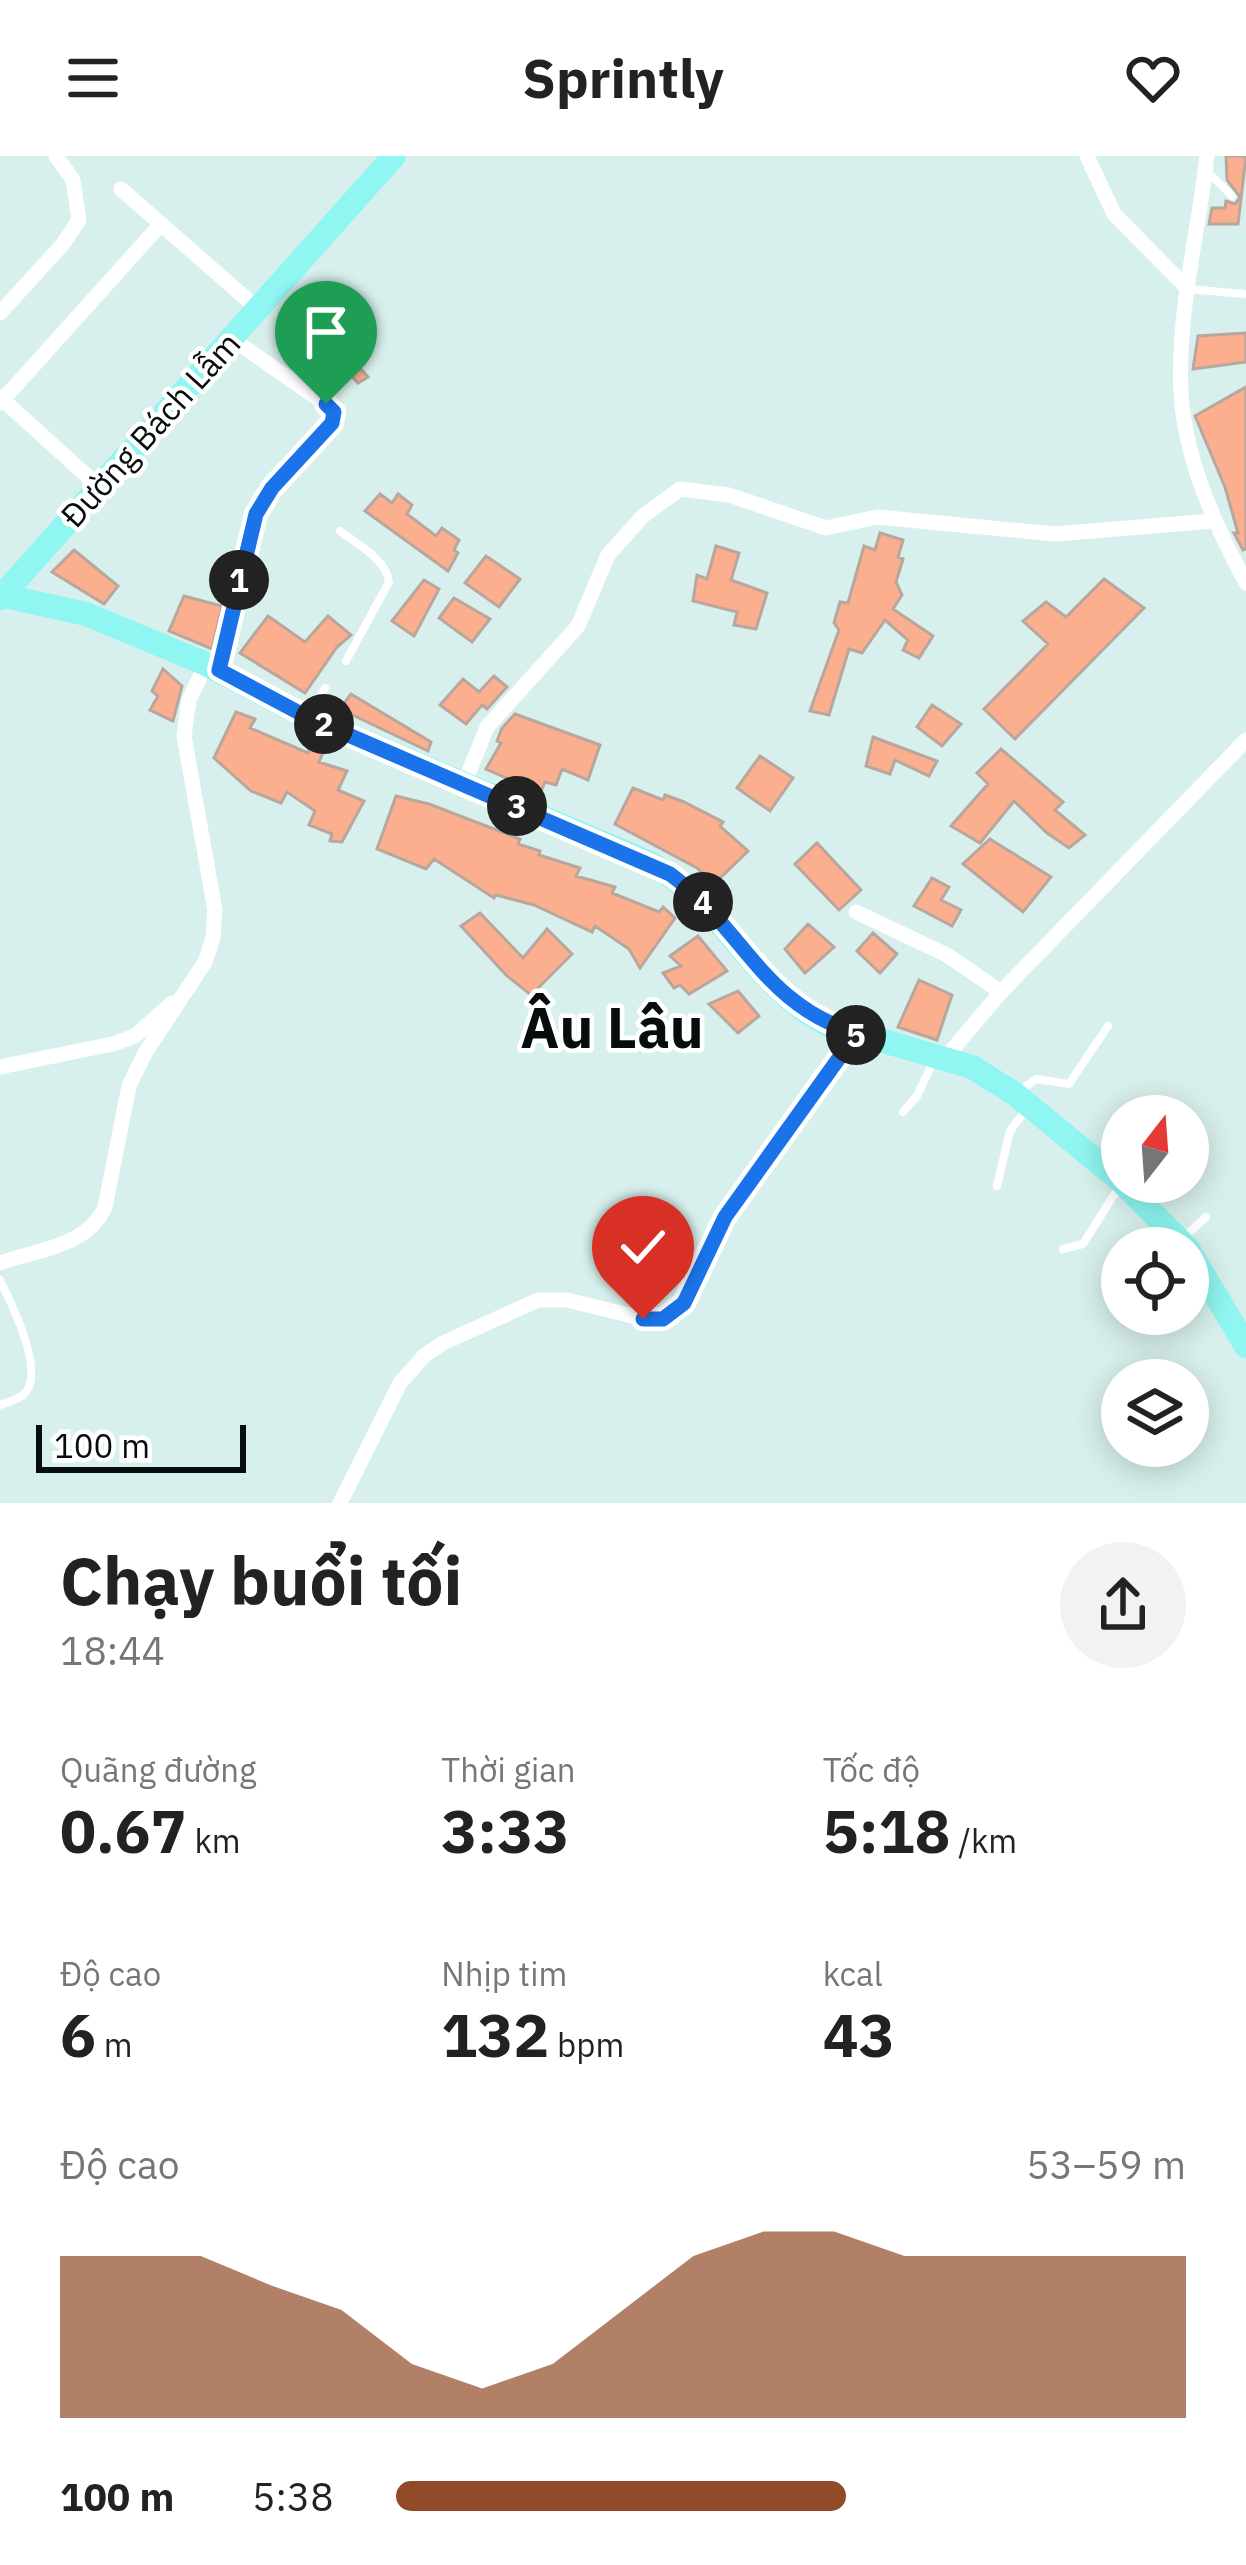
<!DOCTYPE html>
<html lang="vi">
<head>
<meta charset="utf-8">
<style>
  :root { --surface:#fff; --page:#f2f2f2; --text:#222; --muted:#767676; --accent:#924a28 }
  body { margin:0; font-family:"IBM Plex Sans",sans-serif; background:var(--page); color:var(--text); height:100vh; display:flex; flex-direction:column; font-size:45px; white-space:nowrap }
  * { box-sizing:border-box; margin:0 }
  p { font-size:39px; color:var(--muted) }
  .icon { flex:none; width:66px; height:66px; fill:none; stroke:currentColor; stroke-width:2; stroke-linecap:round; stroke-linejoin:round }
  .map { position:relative; height:1347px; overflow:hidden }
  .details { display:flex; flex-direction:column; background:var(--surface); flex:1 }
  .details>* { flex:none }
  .needle { width:78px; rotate:17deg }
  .tools { position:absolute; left:1101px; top:939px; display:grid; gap:24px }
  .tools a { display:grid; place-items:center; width:108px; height:108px; border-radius:50%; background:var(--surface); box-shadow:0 6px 30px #0003; font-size:60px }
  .scale { position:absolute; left:36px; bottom:30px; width:210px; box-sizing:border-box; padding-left:12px; border:6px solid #060d0c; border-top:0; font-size:33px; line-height:42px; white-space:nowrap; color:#060d0c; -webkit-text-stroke:9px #fff; paint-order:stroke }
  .pin { position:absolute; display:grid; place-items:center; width:102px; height:102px; color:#fff; margin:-123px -51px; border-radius:50% 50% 50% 0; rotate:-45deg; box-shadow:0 0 12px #0007 }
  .pin .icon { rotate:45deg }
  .km { position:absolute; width:60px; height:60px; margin:-30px; border-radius:50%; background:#222; color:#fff; font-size:33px; line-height:60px; text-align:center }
  .round { display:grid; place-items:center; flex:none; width:126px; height:126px; border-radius:63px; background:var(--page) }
  .headline { display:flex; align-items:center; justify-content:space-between; height:204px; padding:0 60px }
  h1 { font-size:66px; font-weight:700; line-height:90px }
  .figures { display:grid; grid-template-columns:repeat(3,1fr); gap:18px; height:204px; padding:12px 60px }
  .figures div { display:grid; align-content:center }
  .figures b { font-size:60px; font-weight:700 }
  .figures small { font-size:33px; font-weight:400 }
  .figures p { font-size:33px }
  .chart { height:336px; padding:24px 60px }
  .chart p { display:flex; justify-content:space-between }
  .chart svg { width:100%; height:216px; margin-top:12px; fill:var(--accent); opacity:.7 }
  ul { padding:0 60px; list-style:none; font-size:39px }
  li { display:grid; grid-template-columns:192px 144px 1fr; align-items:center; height:90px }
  li i { height:30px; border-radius:15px; background:var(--accent) }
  header { display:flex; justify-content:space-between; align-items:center; height:156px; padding:0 60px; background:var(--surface); font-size:54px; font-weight:700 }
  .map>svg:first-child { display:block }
  .building { fill:#fbaf8e; stroke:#b9a69d; stroke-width:3 }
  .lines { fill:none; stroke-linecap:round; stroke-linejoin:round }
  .lane { stroke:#fff; stroke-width:8 }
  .street { stroke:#fff; stroke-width:15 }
  .primary { stroke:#8ff6f1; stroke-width:24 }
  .route-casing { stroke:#fff; stroke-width:24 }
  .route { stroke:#1a73e8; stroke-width:15 }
  .labels { text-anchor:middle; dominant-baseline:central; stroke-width:9; stroke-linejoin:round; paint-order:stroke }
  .street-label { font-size:33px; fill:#060d0c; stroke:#fff }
  .town-label { font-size:57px; font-weight:bold; fill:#060d0c; stroke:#fff }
</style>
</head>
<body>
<header><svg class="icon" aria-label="menu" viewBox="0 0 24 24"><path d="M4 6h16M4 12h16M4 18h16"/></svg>Sprintly<svg class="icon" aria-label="heart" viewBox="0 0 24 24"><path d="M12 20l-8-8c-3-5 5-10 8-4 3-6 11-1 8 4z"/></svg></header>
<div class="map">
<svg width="1246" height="1347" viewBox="0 0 1246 1347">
  <rect width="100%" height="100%" fill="#d8f0ed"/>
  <path class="building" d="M1226,0H1246L1238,68H1209L1212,52H1225L1226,45L1235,48L1240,41L1227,24Z
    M316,151L370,187L357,209L368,221L358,227L329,195L323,205L293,186Z
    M1246,177V206L1193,213L1198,180Z
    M1246,231V393L1243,394L1234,377H1238L1225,331L1195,260Z
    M380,338L392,347L398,338L412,349L407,358L436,380L442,372L459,384L454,394L458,397L448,415L365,355Z
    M880,377L903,384L898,401L903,403L896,426L902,439L893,453L933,480L919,502L903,494L908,484L885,464L862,497L849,493L829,559L810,555L839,474L834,467L840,446L848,447L864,390L875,394Z
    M716,390L739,397L731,424L767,437L756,473L734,469L737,456L693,445L697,419L707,423Z
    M74,394L118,430L104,448L52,416Z
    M486,400L520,423L499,451L465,427Z
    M1104,423L1144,452L1015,583L984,553L1048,488L1023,465L1046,446L1066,461Z
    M424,424L439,433L414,480L392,465Z
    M184,440L222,450L212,493L169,475Z
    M454,442L490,463L472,486L439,462Z
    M268,460L305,486L328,460L351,479L337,491L305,537L240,497Z
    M163,513L182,530L173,565L150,554L158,540L152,535Z
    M494,520L507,531L487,553L482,549L466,568L440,549L463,523L479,536Z
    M351,538L431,586L428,595L340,553Z
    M932,549L961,568L942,590L917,571Z
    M236,556L255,563L250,572L308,597L311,589L324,594L319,606L347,615L338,634L364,645L342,686L330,685L332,678L309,669L315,655L287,636L281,647L251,635L214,602Z
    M515,558L600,589L588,624L562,613L556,629L545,626L538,642L518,633L520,628L486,613L501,587L497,585L502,572Z
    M873,581L937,605L929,620L895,604L890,618L866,610Z
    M1001,593L1063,646L1055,654L1085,679L1069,692L1047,677L1014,645L980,687L951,670L988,628L977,617Z
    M760,600L793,622L770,655L737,632Z
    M633,632L663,644L665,639L684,646L723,666L720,670L748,695L714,728L697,712L615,668Z
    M396,640L429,648L520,683L518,688L540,695L539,699L580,712L576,720L615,731L612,737L659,756L663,751L675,762L640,812L629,793L595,770L592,776L534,749L496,739L494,742L434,703L426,713L377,693Z
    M990,683L1051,721L1023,756L963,708Z
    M817,687L861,734L839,754L795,708Z
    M932,722L949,731L941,744L961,754L952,770L914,750Z
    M480,757L523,802L547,773L572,798L531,839L506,819L461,770Z
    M808,768L834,791L805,817L785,793Z
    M873,777L897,798L880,817L857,795Z
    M698,780L727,815L689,838L680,829L674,832L663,817L681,810L670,800Z
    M919,824L952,839L937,884L898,871Z
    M738,835L759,860L738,877L709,848Z"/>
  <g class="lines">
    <path class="lane" d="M1206,14L1232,40
      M1189,133L1243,138
      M340,375C357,388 387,404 389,426L346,505
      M309,560L325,532
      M1017,937L1036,923L1069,928L1108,870
      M903,956L917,940L933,906
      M997,1030L1010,975L1025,955
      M1182,1083L1206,1061
      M1063,1093L1083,1088L1119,1031
      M0,1124C11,1146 44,1213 26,1236C21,1243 8,1246 0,1249"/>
    <path class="street" d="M1087,0L1114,58L1188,133
      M1207,0C1198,79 1177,158 1181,237C1185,304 1215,369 1246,427
      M121,33L258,153
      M0,157L63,88L79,64L73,24L56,0
      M0,241L98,330
      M0,247L161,68
      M219,514L256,358L266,340L334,260L330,251L231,182
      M464,628L487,571L578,470L608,399L643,360L680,333L729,339L826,372L877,361L1055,378L1213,365
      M856,756L947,799L1001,836
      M946,901L1001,836L1246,584
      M0,911L113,888L135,880L172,847
      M0,1107C37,1094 88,1090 105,1051L129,930L145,897L205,806L213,782L215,754L184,580L189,544L206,508
      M340,1347L400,1227L425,1199L443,1187L538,1144H567L653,1165L678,1154L725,1061L857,877"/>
    <path class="primary" d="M0,439L86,458L206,508L309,562L650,707C723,747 754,833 829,869L972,911L1015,938L1122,1026
      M0,442L394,0
      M1122,1026L1187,1092
      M1188,1093L1246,1190"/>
  </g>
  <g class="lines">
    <g class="route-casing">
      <path id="route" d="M326,248L334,256L332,267L272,332L256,358L219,514L309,562L670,718C743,772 763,850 857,877L725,1061L684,1147L663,1163H643"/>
    </g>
    <use href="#route" class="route"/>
  </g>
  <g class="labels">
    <g class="street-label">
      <text transform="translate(150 273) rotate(-48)">Đường Bách Lẫm</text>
    </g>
    <g class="town-label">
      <text x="612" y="871">Âu Lâu</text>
    </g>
  </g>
</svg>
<div class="tools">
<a><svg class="needle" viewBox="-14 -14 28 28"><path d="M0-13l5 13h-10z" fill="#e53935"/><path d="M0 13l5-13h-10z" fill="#767676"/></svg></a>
<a><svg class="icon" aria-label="locate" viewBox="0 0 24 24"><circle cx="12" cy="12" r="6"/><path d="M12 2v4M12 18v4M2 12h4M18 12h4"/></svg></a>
<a><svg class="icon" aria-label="layers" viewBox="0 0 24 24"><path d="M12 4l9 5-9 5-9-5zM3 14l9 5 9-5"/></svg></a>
</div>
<div class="scale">100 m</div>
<div class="pin" style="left:326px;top:248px;background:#1e9e55"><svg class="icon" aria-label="arrive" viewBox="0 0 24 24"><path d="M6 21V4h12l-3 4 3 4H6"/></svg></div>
<div class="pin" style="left:643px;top:1163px;background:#d93025"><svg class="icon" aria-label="check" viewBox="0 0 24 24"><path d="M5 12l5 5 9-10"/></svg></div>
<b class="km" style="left:239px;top:424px">1</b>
<b class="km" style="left:324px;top:568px">2</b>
<b class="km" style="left:517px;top:650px">3</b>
<b class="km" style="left:703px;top:746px">4</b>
<b class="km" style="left:856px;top:879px">5</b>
</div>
<section class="details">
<div class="headline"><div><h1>Chạy buổi tối</h1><p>18:44</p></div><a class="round"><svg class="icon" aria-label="share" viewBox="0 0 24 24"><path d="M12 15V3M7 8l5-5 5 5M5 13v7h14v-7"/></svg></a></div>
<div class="figures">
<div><p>Quãng đường</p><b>0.67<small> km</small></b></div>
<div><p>Thời gian</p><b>3:33</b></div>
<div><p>Tốc độ</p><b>5:18<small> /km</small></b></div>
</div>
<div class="figures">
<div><p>Độ cao</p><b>6<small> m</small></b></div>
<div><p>Nhịp tim</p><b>132<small> bpm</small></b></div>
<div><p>kcal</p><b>43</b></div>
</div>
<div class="chart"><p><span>Độ cao</span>53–59 m</p>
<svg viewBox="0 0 160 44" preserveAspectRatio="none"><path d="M0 44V11L10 11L20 11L30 17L40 22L50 33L60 38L70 33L80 22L90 11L100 6L110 6L120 11L130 11L140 11L150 11L160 11V44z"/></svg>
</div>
<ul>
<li><b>100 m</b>5:38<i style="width:57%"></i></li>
</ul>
</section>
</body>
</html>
